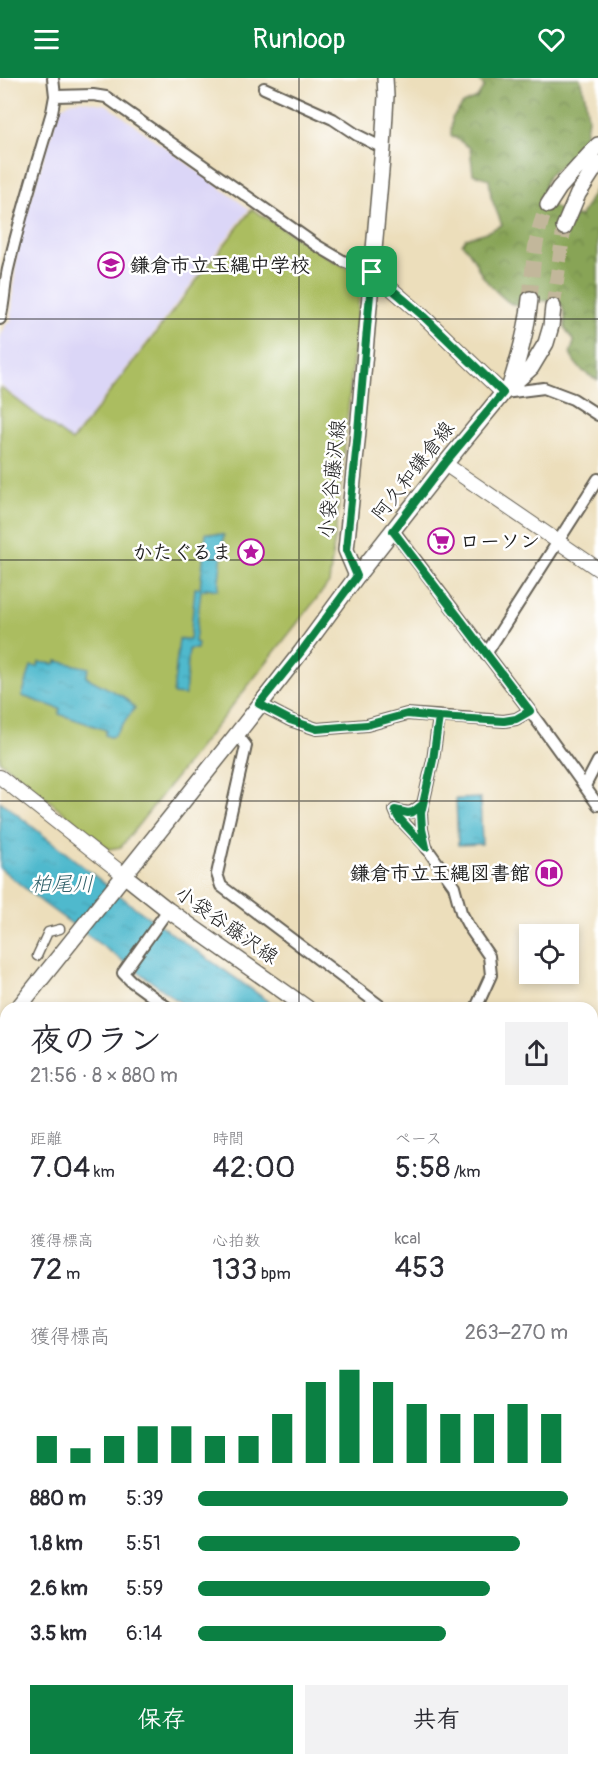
<!DOCTYPE html>
<html lang="ja">
<head>
<meta charset="utf-8">
<style>
  :root { --surface:#fff; --page:#f2f2f3; --text:#2b2b33; --muted:#7c7c81; --accent:#0b8043 }
  body { margin:0; font-family:Pangolin,"Klee One",sans-serif; background:var(--page); color:var(--text); height:100vh; display:flex; flex-direction:column; font-size:22px; white-space:nowrap }
  * { box-sizing:border-box; margin:0 }
  p { font-size:20px; color:var(--muted) }
  .icon { flex:none; width:33px; height:33px; fill:none; stroke:currentColor; stroke-width:2; stroke-linecap:round; stroke-linejoin:round }
  .map { position:relative; flex:1; overflow:hidden }
  .drawer { position:absolute; left:0px; top:924px; width:598px; height:764px; display:flex; flex-direction:column; background:var(--surface); border-radius:18px 18px 0 0; box-shadow:0 3px 9px #0003 }
  .drawer>* { flex:none }
  .controls { position:absolute; left:519px; top:846px; display:grid; gap:12px }
  .controls a { display:grid; place-items:center; width:60px; height:60px; border-radius:0px; background:var(--surface); box-shadow:0 3px 9px #0003; font-size:30px }
  .pin { position:absolute; display:grid; place-items:center; width:51px; height:51px; color:#fff; margin:-26px; border-radius:12px; box-shadow:0 3px 9px #0006 }
  .round { display:grid; place-items:center; flex:none; width:63px; height:63px; border-radius:0px; background:var(--page) }
  .overview { display:flex; align-items:center; justify-content:space-between; height:102px; padding:0 30px }
  h1 { font-size:33px; font-weight:600; line-height:45px }
  .metrics { display:grid; grid-template-columns:repeat(3,1fr); gap:9px; height:102px; padding:6px 30px }
  .metrics div { display:grid; align-content:center }
  .metrics b { font-size:30px; font-weight:600 }
  .metrics small { font-size:16px; font-weight:400 }
  .metrics p { font-size:16px }
  .chart { height:168px; padding:12px 30px }
  .chart p { display:flex; justify-content:space-between }
  .chart svg { width:100%; height:108px; margin-top:6px; stroke:var(--accent); stroke-width:6 }
  .action { display:flex; gap:12px; margin-top:auto; padding:12px 30px }
  .action a { flex:1; height:69px; border-radius:0px; background:var(--accent); color:#fff; font-size:24px; font-weight:600; line-height:69px; text-align:center }
  .action a+a { background:var(--page); color:var(--text) }
  ul { padding:0 30px; list-style:none; font-size:20px }
  li { display:grid; grid-template-columns:96px 72px 1fr; align-items:center; height:45px }
  li i { height:15px; border-radius:8px; background:var(--accent) }
  header { display:flex; justify-content:space-between; align-items:center; height:78px; padding:0 30px; background:var(--accent); color:#fff; font-size:27px; font-weight:600 }
  .map>svg:first-child { display:block }
  .built { fill:#dbd6f7 }
  .industrial { fill:#c1c2dd }
  .forest { fill:url(#forest-crowns); stroke:#52603a; stroke-width:1.5 }
  .garden { fill:#abbd61; stroke:#646c3e; stroke-width:1.5 }
  .water { fill:url(#water-ripples); stroke:#366a74; stroke-width:1.5 }
  .lines { fill:none; stroke-linecap:round; stroke-linejoin:round }
  .stream { stroke:#4fb9cd; stroke-width:4 }
  .secondary-tunnel { stroke:#c2b79b; stroke-width:15; stroke-dasharray:15 8; stroke-linecap:butt }
  .pedestrian-casing { stroke:#656054; stroke-width:11 }
  .minor-casing { stroke:#656054; stroke-width:14 }
  .tertiary-casing { stroke:#656054; stroke-width:16 }
  .secondary-casing { stroke:#656054; stroke-width:18 }
  .pedestrian { stroke:#fff; stroke-width:8 }
  .minor { stroke:#fff; stroke-width:10 }
  .tertiary { stroke:#fff; stroke-width:14 }
  .secondary { stroke:#fff; stroke-width:15 }
  .rail { stroke:#1c1c1c; stroke-width:4; stroke-dasharray:9 4.5; stroke-linecap:butt }
  .secondary-bridge-casing { stroke:#656054; stroke-width:18; stroke-linecap:butt }
  .secondary-bridge { stroke:#fff; stroke-width:15 }
  .route-casing { stroke:#fff; stroke-width:12 }
  .route { stroke:#0b8043; stroke-width:8 }
  .grid { fill:none; stroke:#1c1c1c; stroke-width:1.5; stroke-opacity:0.55 }
  .labels { text-anchor:middle; dominant-baseline:central; stroke-width:5; stroke-linejoin:round; paint-order:stroke }
  .poi-label { font-size:20px; font-weight:bold; fill:#1c1c1c; stroke:#fff; text-anchor:start }
  .street-label { font-size:20px; fill:#1c1c1c; stroke:#fff }
  .water-label { font-size:21px; font-style:italic; fill:#33636c; stroke:#fff }
</style>
</head>
<body>
<header><svg class="icon" aria-label="menu" viewBox="0 0 24 24"><path d="M4 6h16M4 12h16M4 18h16"/></svg>Runloop<svg class="icon" aria-label="heart" viewBox="0 0 24 24"><path d="M12 20l-8-8c-3-5 5-10 8-4 3-6 11-1 8 4z"/></svg></header>
<div class="map">
<svg width="598" height="1687" viewBox="0 0 598 1687">
  <defs>
    <pattern id="forest-crowns" width="20" height="18" patternUnits="userSpaceOnUse" patternTransform="scale(1.5)"><rect width="20" height="18" fill="#88a457"/><path d="M2 6a3 3 0 1 1 6 0M12 15a3 3 0 1 1 6 0" fill="none" stroke="#6e8547"/></pattern>
    <pattern id="water-ripples" width="26" height="14" patternUnits="userSpaceOnUse" patternTransform="scale(1.5)"><rect width="26" height="14" fill="#4fb9cd"/><path d="M2 4q2-2 4 0t4 0M15 11q2-2 4 0t4 0" fill="none" stroke="#449eaf"/></pattern>
  </defs>
  <rect width="100%" height="100%" fill="#fff"/>
  <filter id="ink" filterUnits="userSpaceOnUse"><feTurbulence type="fractalNoise" baseFrequency=".0167" numOctaves="2"/><feDisplacementMap in="SourceGraphic" scale="12" xChannelSelector="R" yChannelSelector="G"/><feConvolveMatrix kernelMatrix="1 2 1 2 8 2 1 2 1" color-interpolation-filters="sRGB"/></filter>
  <filter id="wash" filterUnits="userSpaceOnUse"><feTurbulence type="fractalNoise" baseFrequency=".008" numOctaves="4" result="noise"/><feDisplacementMap in="SourceGraphic" scale="24" xChannelSelector="R" yChannelSelector="G"/><feGaussianBlur stdDeviation="1.35" result="paint"/><feColorMatrix in="noise" values="0 0 0 0 0 0 0 0 0 0 0 0 0 0 0 0 0 1.4 0 .05"/><feComposite in="paint" operator="in"/></filter>
  <g filter="url(#wash)">
    <rect width="100%" height="100%" fill="#ecdebb"/>
    <path class="built" d="M80,22L107,27L249,131L71,362L0,307V260L7,245H11L18,162L56,41L62,29L70,24Z"/>
    <path class="industrial" d="M376,1682H473L472,1687H388Z"/>
    <path class="forest" d="M477,0H580L585,18L588,41L583,70L548,98L542,117C552,131 563,134 580,139L598,107V302C585,296 576,289 570,276L574,264L565,250V239L562,227C554,224 548,222 539,223C530,223 522,231 512,226C506,224 485,203 482,197C475,186 473,175 462,166L466,160L484,155L502,147L491,119L489,101L473,96L470,70L451,57L452,40L463,26L477,20L484,9Z"/>
    <path class="garden" d="M252,131L332,182L356,194L361,200L338,434L329,505L121,769L109,771L0,683V309L72,363Z"/>
    <path class="water" d="M206,455L224,457L218,512L206,510V512H201L195,564L198,565L197,571H189L185,617L173,616L179,561H190L195,510H200Z
      M57,583L89,590L86,599L124,619L135,630L114,658L110,659L105,657L106,652L59,636L60,631L22,618L31,588L38,589L39,584L55,586Z
      M480,720L482,766L458,767L456,721Z
      M0,723L137,831L278,930H188L43,825L0,790Z"/>
    <g class="lines">
      <path class="stream" d="M0,1437L6,1438
        M476,1687L478,1682"/>
    </g>
  </g>
  <g filter="url(#ink)">
    <g class="lines">
      <path class="secondary-tunnel" d="M530,221C533,189 534,156 548,127
        M553,229L564,149"/>
      <g class="pedestrian-casing">
        <path id="pedestrian" d="M37,878L48,854L60,851"/>
      </g>
      <g class="minor-casing">
        <path id="minor" d="M53,0L55,18L93,17L106,19L316,167L343,183L372,194
          M264,10L333,41L357,57L383,70
          M0,241C5,223 4,205 9,187C21,135 37,85 52,34L55,18
          M504,315L544,310L573,321L598,337
          M393,452L530,633L598,727
          M486,576L598,401
          M259,626L290,642L317,651L367,647L407,636L504,643L516,641L530,633
          M439,639L433,682L421,735L422,751L426,769L454,808L461,834L469,849L489,878L491,897L476,930
          M237,656L246,668L217,796L221,808L383,930
          M585,708L598,683
          M395,732L398,739L426,768
          M395,732C410,736 411,736 423,726
          M168,832L123,895L131,903L168,930
          M592,1088L598,1092
          M592,1387L598,1381
          M0,1649L6,1648"/>
      </g>
      <g class="tertiary-casing">
        <path id="tertiary" d="M372,194L422,237L503,315
          M445,386L598,491
          M0,699L124,797
          M592,1260L598,1265"/>
      </g>
      <g class="secondary-casing">
        <path id="secondary" d="M548,127L559,110L598,67
          M564,149L578,116L598,85
          M510,308C519,279 527,252 530,221
          M357,498L346,472L357,364L383,70L386,18L385,0
          M124,797L168,832L307,930
          M18,930L237,656L301,574L357,498L445,386L503,315L531,290L546,265L551,248L553,229
          M592,1155L598,1159
          M0,1611L6,1625
          M31,1682L33,1687
          M349,1682L361,1687"/>
      </g>
      <use href="#pedestrian" class="pedestrian"/>
      <use href="#minor" class="minor"/>
      <use href="#tertiary" class="tertiary"/>
      <use href="#secondary" class="secondary"/>
      <path class="rail" d="M0,951L6,956
        M0,973L6,978
        M592,1461L598,1466
        M592,1481L598,1485"/>
      <g class="secondary-bridge-casing">
        <path id="secondary-bridge" d="M0,953L6,945"/>
      </g>
      <use href="#secondary-bridge" class="secondary-bridge"/>
    </g>
  </g>
  <g class="lines" filter="url(#ink)">
    <g class="route-casing">
      <path id="route" d="M372,194L357,364L346,472L357,498L301,574L259,626L290,642L317,651L367,647L407,636L439,639L433,682L421,735L422,751L426,769L398,739L395,732L408,735L413,734L423,726L433,682L439,639L504,643L516,641L530,633L393,453L444,386L503,315L422,237L372,194"/>
    </g>
    <use href="#route" class="route"/>
  </g>
  <path class="grid" d="M299,0V930M0,241H598M0,482H598M0,723H598M0,964H6M592,964H598M0,1205H6M592,1205H598M0,1446H6M592,1446H598M299,1682V1687"/>
  <defs>
    <g id="school-ring" transform="scale(1.35)"><circle r="9.5" fill="#fff" stroke="#b5179e" stroke-width="1.5"/><path d="M0-5L7-2L0 1L-7-2ZM-4 1L0 2.5L4 1V4Q0 6-4 4Z" fill="#b5179e"/></g>
    <g id="supermarket-ring" transform="scale(1.35)"><circle r="9.5" fill="#fff" stroke="#b5179e" stroke-width="1.5"/><path d="M-6-5.5h2.5l.6 2H6L4.5 2H-2.5L-4.4-4H-6ZM-1.5 3.2a1.3 1.3 0 1 0 .1 0ZM3 3.2a1.3 1.3 0 1 0 .1 0Z" fill="#b5179e"/></g>
    <g id="sight-ring" transform="scale(1.35)"><circle r="9.5" fill="#fff" stroke="#b5179e" stroke-width="1.5"/><path d="M0-6L1.8-2.2L6-1.7L2.9 1.2L3.7 5.4L0 3.3L-3.7 5.4L-2.9 1.2L-6-1.7L-1.8-2.2Z" fill="#b5179e"/></g>
    <g id="library-ring" transform="scale(1.35)"><circle r="9.5" fill="#fff" stroke="#b5179e" stroke-width="1.5"/><path d="M-6-4Q-3-5.5-.7-3.5V5Q-3 3-6 4ZM6-4Q3-5.5 .7-3.5V5Q3 3 6 4Z" fill="#b5179e"/></g>
  </defs>
  <g fill-rule="evenodd">
    <use href="#school-ring" x="111" y="187"/>
    <use href="#supermarket-ring" x="441" y="463"/>
    <use href="#sight-ring" x="251" y="474"/>
    <use href="#library-ring" x="549" y="795"/>
  </g>
  <g class="labels">
    <g class="poi-label">
      <text x="130" y="187">鎌倉市立玉縄中学校</text>
      <text x="460" y="463">ローソン</text>
      <text x="232" y="474" text-anchor="end">かたぐるま</text>
      <text x="530" y="795" text-anchor="end">鎌倉市立玉縄図書館</text>
    </g>
    <g class="street-label">
      <text transform="translate(413 393) rotate(-52)">阿久和鎌倉線</text>
      <text transform="translate(332 401) rotate(-84)">小袋谷藤沢線</text>
      <text transform="translate(227 847) rotate(35)">小袋谷藤沢線</text>
    </g>
    <g class="water-label">
      <text x="62" y="806">柏尾川</text>
    </g>
  </g>
</svg>
<div class="controls">
<a><svg class="icon" aria-label="locate" viewBox="0 0 24 24"><circle cx="12" cy="12" r="6"/><path d="M12 2v4M12 18v4M2 12h4M18 12h4"/></svg></a>
</div>
<div class="pin" style="left:372px;top:194px;background:#1e9e55"><svg class="icon" aria-label="arrive" viewBox="0 0 24 24"><path d="M6 21V4h12l-3 4 3 4H6"/></svg></div>
<section class="drawer">
<div class="overview"><div><h1>夜のラン</h1><p>21:56 · 8 × 880 m</p></div><a class="round"><svg class="icon" aria-label="share" viewBox="0 0 24 24"><path d="M12 15V3M7 8l5-5 5 5M5 13v7h14v-7"/></svg></a></div>
<div class="metrics">
<div><p>距離</p><b>7.04<small> km</small></b></div>
<div><p>時間</p><b>42:00</b></div>
<div><p>ペース</p><b>5:58<small> /km</small></b></div>
</div>
<div class="metrics">
<div><p>獲得標高</p><b>72<small> m</small></b></div>
<div><p>心拍数</p><b>133<small> bpm</small></b></div>
<div><p>kcal</p><b>453</b></div>
</div>
<div class="chart"><p><span>獲得標高</span>263–270 m</p>
<svg viewBox="0 0 160 44" preserveAspectRatio="none"><path d="M5 44V33M15 44V38M25 44V33M35 44V29M45 44V29M55 44V33M65 44V33M75 44V24M85 44V11M95 44V6M105 44V11M115 44V20M125 44V24M135 44V24M145 44V20M155 44V24"/></svg>
</div>
<ul>
<li><b>880 m</b>5:39<i style="width:100%"></i></li>
<li><b>1.8 km</b>5:51<i style="width:87%"></i></li>
<li><b>2.6 km</b>5:59<i style="width:79%"></i></li>
<li><b>3.5 km</b>6:14<i style="width:67%"></i></li>
</ul>
<div class="action"><a>保存</a><a>共有</a></div>
</section>
</div>
</body>
</html>
